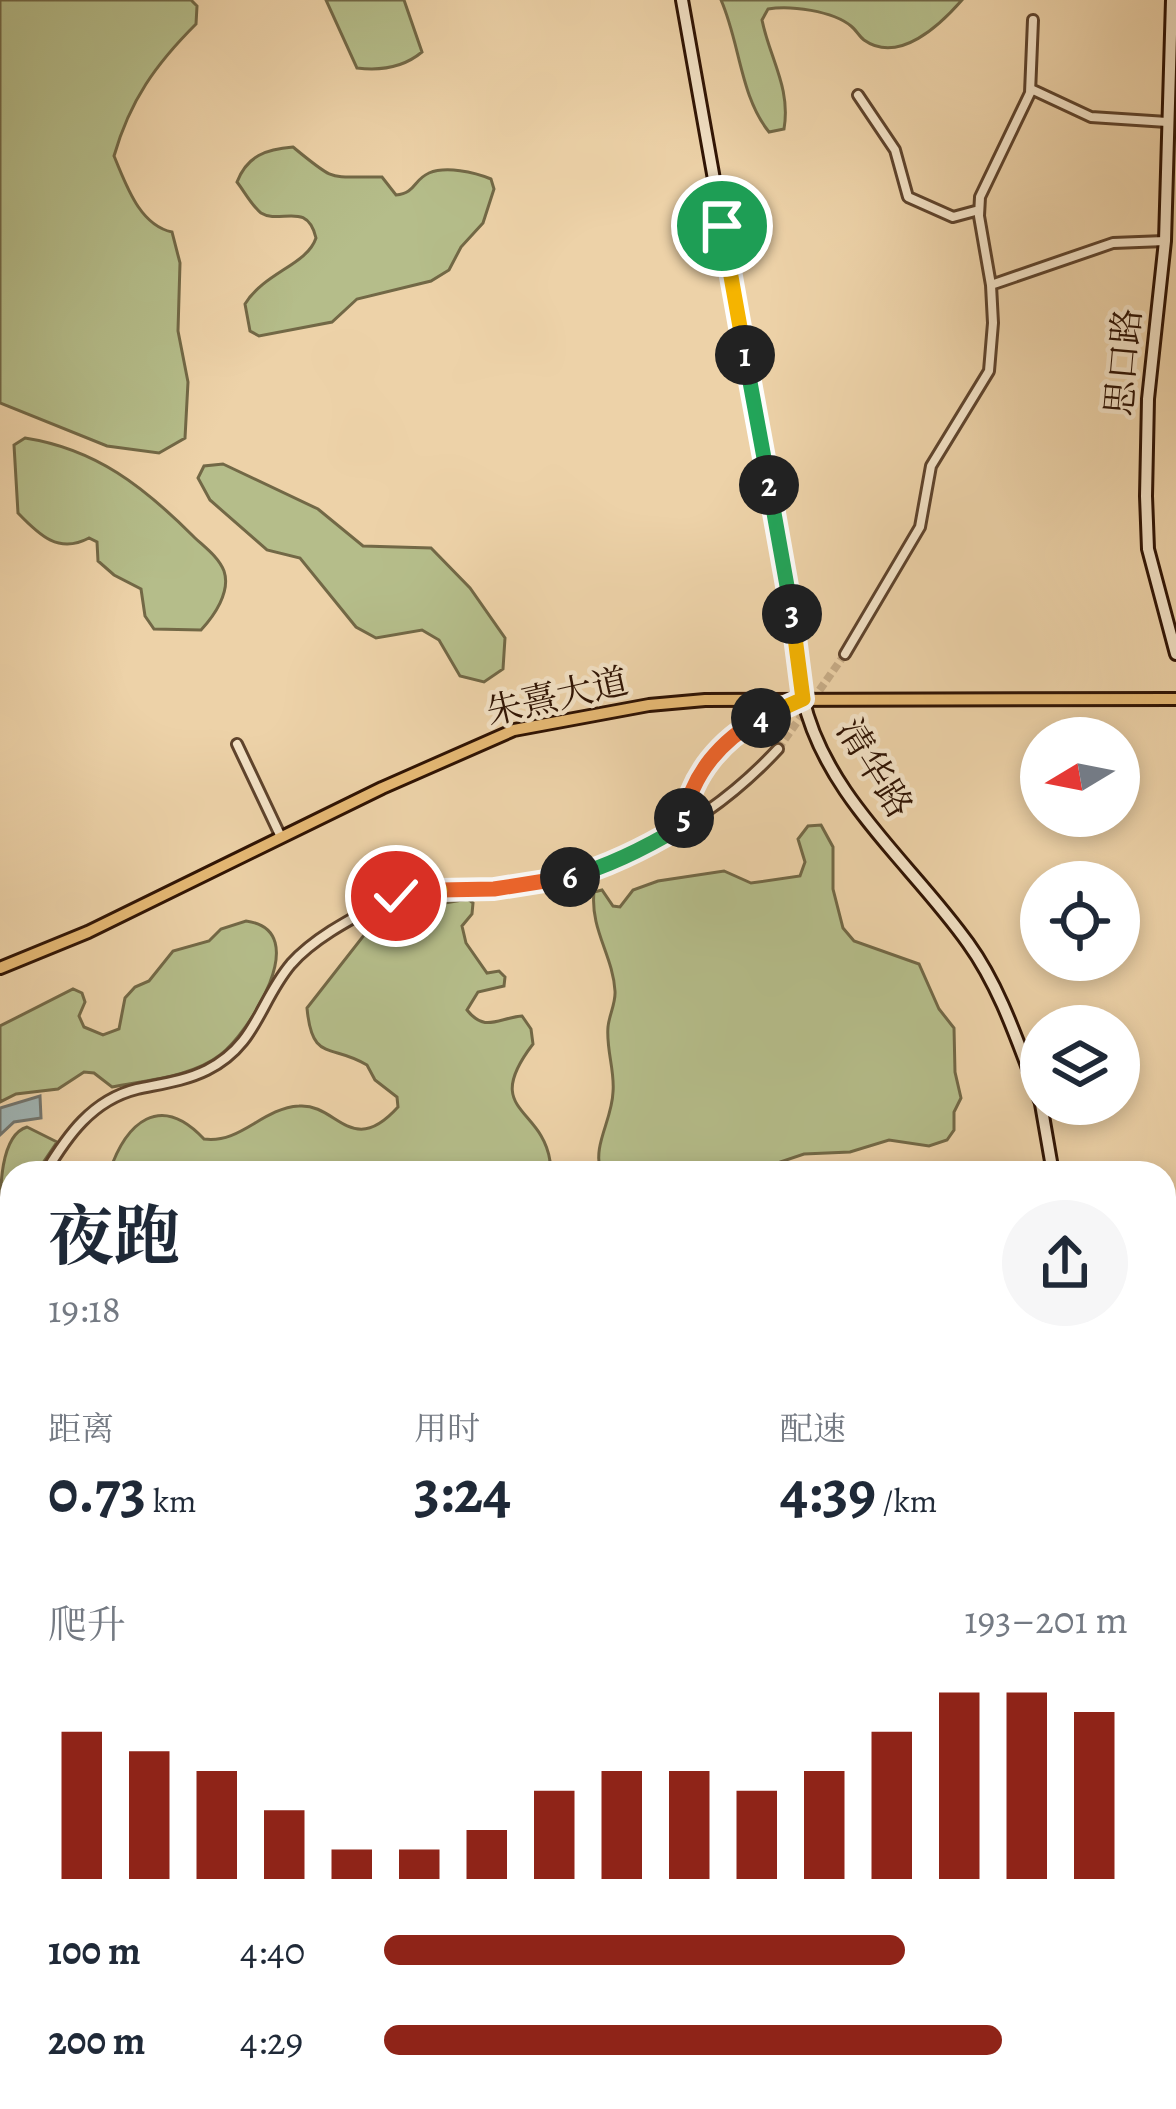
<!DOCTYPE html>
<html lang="zh">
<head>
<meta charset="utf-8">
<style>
  :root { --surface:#fff; --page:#f6f6f7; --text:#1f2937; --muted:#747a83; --accent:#8f2418 }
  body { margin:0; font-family:Alegreya,"Noto Serif SC",serif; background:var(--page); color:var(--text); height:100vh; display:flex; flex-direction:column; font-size:45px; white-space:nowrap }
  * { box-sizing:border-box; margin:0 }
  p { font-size:39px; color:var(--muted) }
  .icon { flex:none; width:66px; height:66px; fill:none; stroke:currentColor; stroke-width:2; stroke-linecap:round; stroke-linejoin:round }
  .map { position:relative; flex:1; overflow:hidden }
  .details { position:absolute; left:0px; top:1161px; width:1176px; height:948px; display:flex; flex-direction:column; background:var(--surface); border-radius:36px 36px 0 0; box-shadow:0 6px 18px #0003 }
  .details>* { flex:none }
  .needle { width:78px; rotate:260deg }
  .tools { position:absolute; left:1020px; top:717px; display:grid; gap:24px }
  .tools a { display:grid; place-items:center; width:120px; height:120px; border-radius:50%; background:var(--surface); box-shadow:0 6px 18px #0003; font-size:60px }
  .pin { position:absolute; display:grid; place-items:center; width:102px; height:102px; color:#fff; margin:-51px; border:6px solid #fff; border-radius:50%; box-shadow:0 3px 12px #0007 }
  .km { position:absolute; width:60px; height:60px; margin:-30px; border-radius:50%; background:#222; color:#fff; font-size:33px; line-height:60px; text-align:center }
  .round { display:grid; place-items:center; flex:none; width:126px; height:126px; border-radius:63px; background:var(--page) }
  .head { display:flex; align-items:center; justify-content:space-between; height:204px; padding:0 48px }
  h1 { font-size:66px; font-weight:700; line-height:90px }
  .figures { display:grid; grid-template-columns:repeat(3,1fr); gap:18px; height:204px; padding:12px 48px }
  .figures div { display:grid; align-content:center }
  .figures b { font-size:60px; font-weight:700 }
  .figures small { font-size:33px; font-weight:400 }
  .figures p { font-size:33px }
  .chart { height:336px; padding:24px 48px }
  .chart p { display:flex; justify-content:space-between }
  .chart svg { width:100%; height:216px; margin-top:12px; stroke:var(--accent); stroke-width:6 }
  ul { padding:0 48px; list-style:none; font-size:39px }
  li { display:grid; grid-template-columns:192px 144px 1fr; align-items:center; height:90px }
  li i { height:30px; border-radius:15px; background:var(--accent) }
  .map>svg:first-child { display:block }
  .green { fill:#b5bd8a; stroke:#726846; stroke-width:3 }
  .water { fill:#9fb4b4; stroke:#72746d; stroke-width:3 }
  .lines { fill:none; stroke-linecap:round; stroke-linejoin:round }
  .street-tunnel { stroke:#c7ac87; stroke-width:8; stroke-dasharray:8 4; stroke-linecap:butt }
  .street-casing { stroke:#5e432c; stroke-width:14 }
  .secondary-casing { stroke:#2f1303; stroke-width:16 }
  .primary-casing { stroke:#2f1303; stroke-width:16 }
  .street { stroke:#f3e2c6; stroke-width:8 }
  .secondary { stroke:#f3e2c6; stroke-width:10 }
  .primary { stroke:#e6b974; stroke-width:10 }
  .split-1-casing { stroke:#fff; stroke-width:24 }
  .split-2-casing { stroke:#fff; stroke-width:24 }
  .split-3-casing { stroke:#fff; stroke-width:24 }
  .split-4-casing { stroke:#fff; stroke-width:24 }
  .split-5-casing { stroke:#fff; stroke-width:24 }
  .split-6-casing { stroke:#fff; stroke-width:24 }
  .split-7-casing { stroke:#fff; stroke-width:24 }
  .split-8-casing { stroke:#fff; stroke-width:24 }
  .split-1 { stroke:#f5b400; stroke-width:15 }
  .split-2 { stroke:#22a559; stroke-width:15 }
  .split-3 { stroke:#22a559; stroke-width:15 }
  .split-4 { stroke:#f5b400; stroke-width:15 }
  .split-5 { stroke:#f0652b; stroke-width:15 }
  .split-6 { stroke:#22a559; stroke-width:15 }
  .split-7 { stroke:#f0652b; stroke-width:15 }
  .split-8 { stroke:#f5b400; stroke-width:15 }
  .labels { text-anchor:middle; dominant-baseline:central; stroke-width:9; stroke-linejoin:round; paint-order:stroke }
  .street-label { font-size:36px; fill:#2f1303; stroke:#f3e2c6 }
</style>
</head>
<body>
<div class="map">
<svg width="1176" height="2109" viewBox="0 0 1176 2109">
  <rect width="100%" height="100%" fill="#edd2a8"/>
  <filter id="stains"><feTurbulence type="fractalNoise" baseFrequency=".00167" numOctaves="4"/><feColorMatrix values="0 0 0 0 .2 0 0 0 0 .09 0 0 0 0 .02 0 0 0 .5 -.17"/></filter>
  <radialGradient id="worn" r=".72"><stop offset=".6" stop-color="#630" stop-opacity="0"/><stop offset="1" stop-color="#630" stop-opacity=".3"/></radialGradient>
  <path class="green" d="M0,0H191L197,6L196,24C156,64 130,100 114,156C126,184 139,225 172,232L180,263L178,331L188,382L185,438L159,453L107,446L0,403Z
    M326,0H404L422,52C404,67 381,71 357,68Z
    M721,0H962C941,24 899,65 864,40C859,36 856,30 851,26C833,11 790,5 768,9L762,20C770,59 791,88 784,129L769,132C740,96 740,43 721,0Z
    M293,147C338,184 327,176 382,177L396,195C416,193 413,180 429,173C446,166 474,172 491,179L494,189L483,223L461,247L449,270L431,281L357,299L332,322L259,336L250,331L245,304C265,272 307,265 316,238C307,200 280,225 261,213C252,206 244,191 237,182C247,156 266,149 293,147Z
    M25,438C96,449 144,487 193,536C203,546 218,556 224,571C231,592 214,616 201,630L154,629L145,616L141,589L114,575L98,561L97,542L89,538C59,554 40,536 18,513L14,445Z
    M223,464L318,509L363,546L431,548L470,588L505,638L503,669L484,682L460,676L439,640L422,630L376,638L356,627L300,558L267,550L210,500L198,478L204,466Z
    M821,825L833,847V889L843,928L854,941L919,964L939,1009L954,1028L955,1072L961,1098L954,1112V1130L947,1140L929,1146L889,1140L850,1152L804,1154L780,1162L768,1173H601C592,1145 612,1121 613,1092C615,1071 606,1049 608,1027C609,1015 616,1003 615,991C613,956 590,929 594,892L602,890L613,906L620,907L633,890L658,881L724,871L751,883L800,876L805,862L798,839L808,826Z
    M468,899L473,903L472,914L462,926L466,943L487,973L499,971L505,977L504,986L478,992L467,1010C485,1033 498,1018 522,1016L531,1029L533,1044C481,1112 542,1106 550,1161L539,1173H109C126,1122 160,1092 204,1139C241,1144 262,1108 299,1106C337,1103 351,1159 398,1107L397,1097L375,1080L367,1065C331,1043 312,1063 307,1008L368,930L393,912Z
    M246,921C315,930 249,1033 220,1055C192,1077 147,1080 112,1087L94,1073L84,1072L58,1089L16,1094L0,1102V1026L73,989L82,993L85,1002L79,1016L84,1027L103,1035L119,1029L125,998L135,987L149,981L173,951L209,941L221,929Z
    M27,1127L57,1142L36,1173H12V1210L0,1222C0,1189 0,1135 27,1127Z
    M12,1311V1652L0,1661V1318Z
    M1164,1366L1176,1381V1619H1164Z
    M12,1704V2097H339L329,2107C286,2109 227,2094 192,2109H0V1715Z"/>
  <path class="water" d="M40,1096L41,1118L14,1122L0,1135V1108Z"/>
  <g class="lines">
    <path class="street-tunnel" d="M778,749L845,654"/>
    <g class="street-casing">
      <path id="street" d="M1031,89L1091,117L1167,122
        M858,95L895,150L908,197L953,217L979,210
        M991,285L979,216L980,197L1030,93L1033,20
        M845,654L920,527L931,466L989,371L993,323L991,285L1113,243L1165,241
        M237,744L281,837
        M683,825C692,760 740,728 796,702
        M45,1173C67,1136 92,1100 137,1089C160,1084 185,1081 207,1070C257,1045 259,1002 291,964C314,938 351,919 381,903C417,883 459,892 498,888C608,875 702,831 778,749
        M0,1234L12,1223"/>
    </g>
    <g class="secondary-casing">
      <path id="secondary" d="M682,0L795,633C798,654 798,677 803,698C825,796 912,864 968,943C1002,990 1020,1049 1041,1103
        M1172,0L1165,241L1148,399L1146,496L1148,549L1176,654
        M1041,1104L1053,1173
        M1164,1324L1176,1325
        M1164,1719L1176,1715
        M1164,1735L1176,1730
        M1164,1961L1176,1991
        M525,2097L536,2109"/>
    </g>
    <g class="primary-casing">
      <path id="primary" d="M0,968L88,932L382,788L514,730L649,705L705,700L1176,699"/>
    </g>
    <use href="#street" class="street"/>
    <use href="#secondary" class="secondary"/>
    <use href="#primary" class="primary"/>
  </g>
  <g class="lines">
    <g class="split-1-casing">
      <path id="split-1" d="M722,226L745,355"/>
    </g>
    <g class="split-2-casing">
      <path id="split-2" d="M745,355L769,485"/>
    </g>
    <g class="split-3-casing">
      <path id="split-3" d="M769,485L792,614"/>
    </g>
    <g class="split-4-casing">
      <path id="split-4" d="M761,718L803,699L792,614"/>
    </g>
    <g class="split-5-casing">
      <path id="split-5" d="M684,818C692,774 721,740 761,718"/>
    </g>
    <g class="split-6-casing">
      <path id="split-6" d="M570,877C610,866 647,847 682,826L684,818"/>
    </g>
    <g class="split-7-casing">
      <path id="split-7" d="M440,890L494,889L570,877"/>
    </g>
    <g class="split-8-casing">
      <path id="split-8" d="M396,896L440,890"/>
    </g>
    <use href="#split-1" class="split-1"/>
    <use href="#split-2" class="split-2"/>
    <use href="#split-3" class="split-3"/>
    <use href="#split-4" class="split-4"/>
    <use href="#split-5" class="split-5"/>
    <use href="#split-6" class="split-6"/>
    <use href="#split-7" class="split-7"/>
    <use href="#split-8" class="split-8"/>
  </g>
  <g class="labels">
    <g class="street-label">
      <text transform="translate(1123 362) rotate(-85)">思口路</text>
      <text transform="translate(557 696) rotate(-13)">朱熹大道</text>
      <text transform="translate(875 768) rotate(58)">清华路</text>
    </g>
  </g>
  <rect width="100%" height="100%" filter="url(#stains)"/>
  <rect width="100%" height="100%" fill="url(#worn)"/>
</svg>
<div class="tools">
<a><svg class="needle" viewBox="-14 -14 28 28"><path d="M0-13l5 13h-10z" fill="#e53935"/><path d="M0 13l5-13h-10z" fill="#747a83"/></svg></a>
<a><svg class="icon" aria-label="locate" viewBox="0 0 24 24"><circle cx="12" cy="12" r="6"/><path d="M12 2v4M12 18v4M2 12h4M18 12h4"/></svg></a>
<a><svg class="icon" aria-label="layers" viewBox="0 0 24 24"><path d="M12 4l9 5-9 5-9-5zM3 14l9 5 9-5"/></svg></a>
</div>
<div class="pin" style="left:722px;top:226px;background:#1e9e55"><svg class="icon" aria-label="arrive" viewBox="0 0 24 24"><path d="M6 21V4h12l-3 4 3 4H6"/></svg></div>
<div class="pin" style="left:396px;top:896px;background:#d93025"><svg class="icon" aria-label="check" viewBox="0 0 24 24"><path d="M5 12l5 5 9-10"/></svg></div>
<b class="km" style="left:745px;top:355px">1</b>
<b class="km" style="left:769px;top:485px">2</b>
<b class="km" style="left:792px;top:614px">3</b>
<b class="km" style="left:761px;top:718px">4</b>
<b class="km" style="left:684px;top:818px">5</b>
<b class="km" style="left:570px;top:877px">6</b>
<section class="details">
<div class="head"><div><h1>夜跑</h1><p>19:18</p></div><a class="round"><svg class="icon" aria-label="share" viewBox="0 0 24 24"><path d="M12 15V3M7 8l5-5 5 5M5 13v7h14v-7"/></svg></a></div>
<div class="figures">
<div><p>距离</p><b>0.73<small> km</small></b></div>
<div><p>用时</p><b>3:24</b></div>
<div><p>配速</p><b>4:39<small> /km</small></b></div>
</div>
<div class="chart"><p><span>爬升</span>193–201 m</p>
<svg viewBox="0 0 160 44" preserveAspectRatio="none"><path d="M5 44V14M15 44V18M25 44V22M35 44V30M45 44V38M55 44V38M65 44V34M75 44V26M85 44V22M95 44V22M105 44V26M115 44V22M125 44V14M135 44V6M145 44V6M155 44V10"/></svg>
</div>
<ul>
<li><b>100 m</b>4:40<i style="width:70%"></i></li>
<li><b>200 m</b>4:29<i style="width:83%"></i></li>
</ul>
</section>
</div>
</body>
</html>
